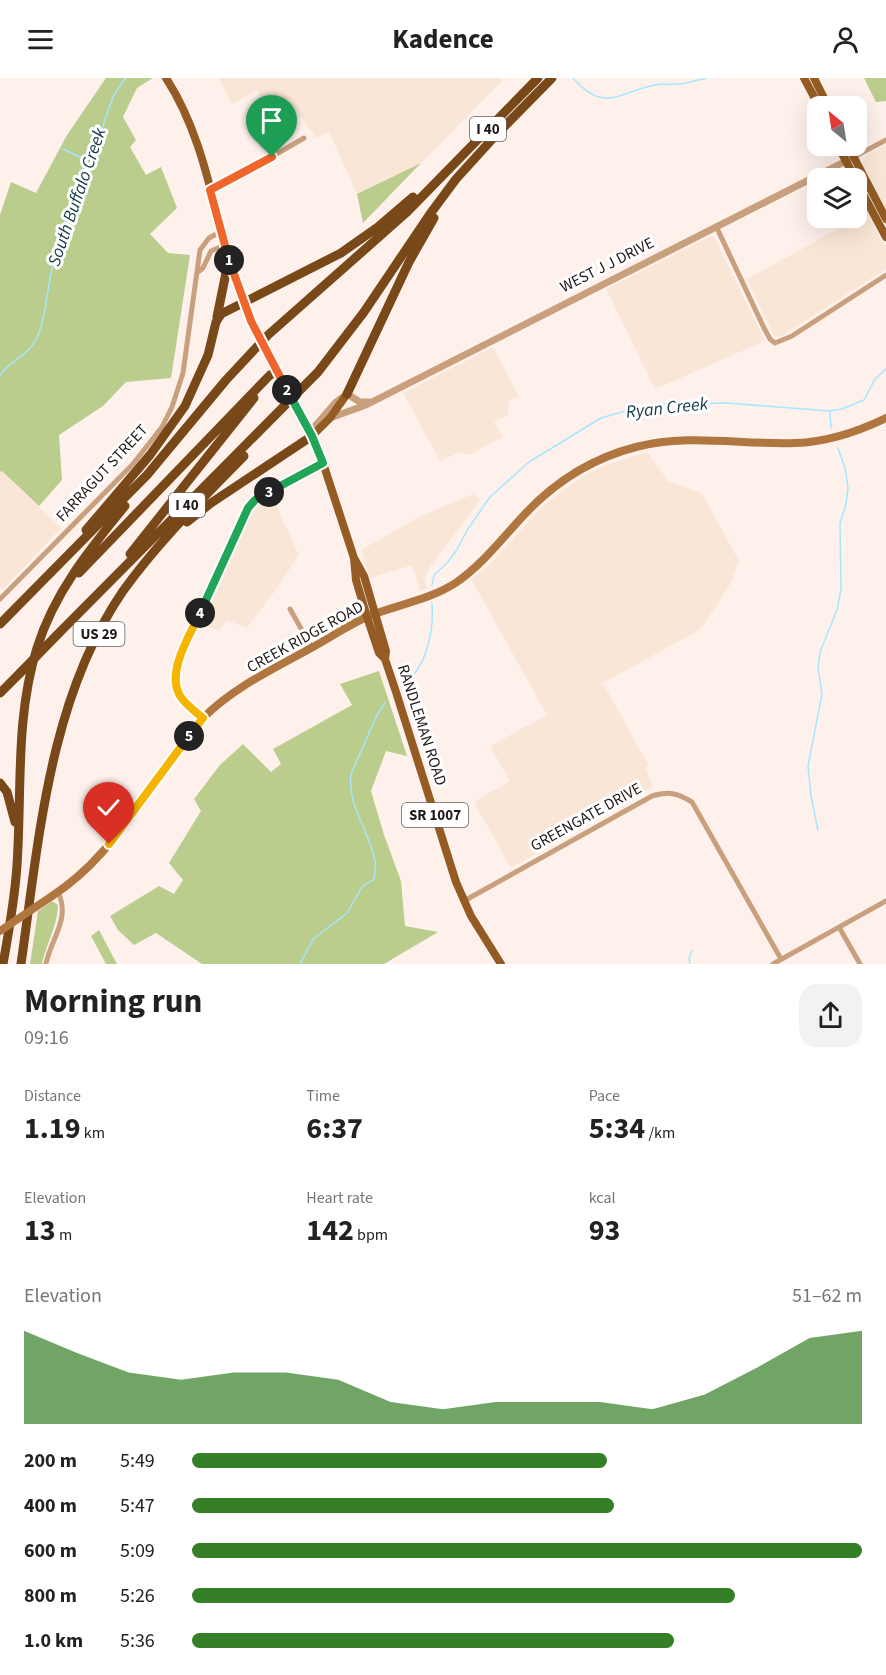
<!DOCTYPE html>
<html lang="en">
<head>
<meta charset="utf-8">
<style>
  :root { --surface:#fff; --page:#f2f2f2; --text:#222; --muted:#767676; --accent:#357f26 }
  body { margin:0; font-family:"Source Sans 3",sans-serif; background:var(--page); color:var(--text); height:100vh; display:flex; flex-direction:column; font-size:22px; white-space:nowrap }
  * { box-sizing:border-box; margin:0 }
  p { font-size:20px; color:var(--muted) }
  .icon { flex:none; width:33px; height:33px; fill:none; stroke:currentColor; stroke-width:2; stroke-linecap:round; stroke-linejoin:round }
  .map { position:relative; height:886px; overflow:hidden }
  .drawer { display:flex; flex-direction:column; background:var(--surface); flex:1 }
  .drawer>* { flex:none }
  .needle { width:39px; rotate:330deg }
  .buttons { position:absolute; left:807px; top:18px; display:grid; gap:12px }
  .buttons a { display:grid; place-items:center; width:60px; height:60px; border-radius:12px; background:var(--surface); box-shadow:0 6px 24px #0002; font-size:30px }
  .pin { position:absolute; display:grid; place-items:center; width:51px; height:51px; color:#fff; margin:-62px -26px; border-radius:50% 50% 50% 0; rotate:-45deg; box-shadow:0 0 6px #0007 }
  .pin .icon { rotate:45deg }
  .km { position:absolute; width:30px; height:30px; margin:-15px; border-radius:50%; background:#222; color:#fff; font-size:16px; line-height:30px; text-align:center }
  .round { display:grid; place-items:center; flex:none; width:63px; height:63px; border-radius:18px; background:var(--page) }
  .head { display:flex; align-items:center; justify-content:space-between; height:102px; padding:0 24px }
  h1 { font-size:33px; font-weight:700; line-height:45px }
  .figures { display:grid; grid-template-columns:repeat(3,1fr); gap:9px; height:102px; padding:6px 24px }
  .figures div { display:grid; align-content:center }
  .figures b { font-size:30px; font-weight:700 }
  .figures small { font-size:16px; font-weight:400 }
  .figures p { font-size:16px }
  .chart { height:168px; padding:12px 24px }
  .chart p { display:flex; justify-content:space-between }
  .chart svg { width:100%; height:108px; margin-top:6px; fill:var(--accent); opacity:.7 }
  ul { padding:0 24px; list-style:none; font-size:20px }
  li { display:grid; grid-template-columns:96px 72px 1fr; align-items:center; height:45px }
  li i { height:15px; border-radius:8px; background:var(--accent) }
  header { display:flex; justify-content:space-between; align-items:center; height:78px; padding:0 24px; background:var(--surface); font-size:27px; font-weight:700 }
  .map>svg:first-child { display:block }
  .industrial { fill:#fae6d7 }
  .green { fill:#bacd8c }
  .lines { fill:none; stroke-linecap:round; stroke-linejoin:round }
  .stream { stroke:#a7e6fe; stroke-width:1.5 }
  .minor { stroke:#c8a07e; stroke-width:5 }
  .tertiary { stroke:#c8a07e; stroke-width:7 }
  .secondary { stroke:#b07640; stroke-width:8 }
  .primary { stroke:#945c24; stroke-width:8 }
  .motorway { stroke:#784818; stroke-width:9 }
  .secondary-bridge { stroke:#b07640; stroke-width:8 }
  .primary-bridge { stroke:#945c24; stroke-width:8 }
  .motorway-bridge { stroke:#784818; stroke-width:9 }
  .split-1-casing { stroke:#fff; stroke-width:12 }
  .split-2-casing { stroke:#fff; stroke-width:12 }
  .split-3-casing { stroke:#fff; stroke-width:12 }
  .split-4-casing { stroke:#fff; stroke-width:12 }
  .split-5-casing { stroke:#fff; stroke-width:12 }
  .split-6-casing { stroke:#fff; stroke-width:12 }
  .split-1 { stroke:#f0652b; stroke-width:8 }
  .split-2 { stroke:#f0652b; stroke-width:8 }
  .split-3 { stroke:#22a559; stroke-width:8 }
  .split-4 { stroke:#22a559; stroke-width:8 }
  .split-5 { stroke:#f5b400; stroke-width:8 }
  .split-6 { stroke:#f5b400; stroke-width:8 }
  .labels { text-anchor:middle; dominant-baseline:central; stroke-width:6; stroke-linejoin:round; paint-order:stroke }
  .shield { fill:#fff; stroke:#635e5c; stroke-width:1.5 }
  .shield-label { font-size:15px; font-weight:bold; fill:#201916 }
  .street-label { font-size:16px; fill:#201916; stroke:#fff }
  .water-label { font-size:18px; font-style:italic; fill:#133946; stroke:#fff }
</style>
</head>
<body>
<header><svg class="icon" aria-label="menu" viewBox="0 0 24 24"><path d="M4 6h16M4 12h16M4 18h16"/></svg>Kadence<svg class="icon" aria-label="person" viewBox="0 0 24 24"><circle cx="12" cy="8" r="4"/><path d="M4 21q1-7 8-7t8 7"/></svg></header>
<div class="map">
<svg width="886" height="886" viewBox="0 0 886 886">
  <rect width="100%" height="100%" fill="#fef1ec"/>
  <path class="industrial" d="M218,0H501L503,2L421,85L357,116L329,54L316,60L291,26L286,28L261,19L257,12L232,26Z
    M886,67V131L862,85L867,77Z
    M867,135L886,170V191L780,259H777L773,256L747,201Z
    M711,158L714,159L765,263L655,311L606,211Z
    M493,269L519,318L509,322L508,337L494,344L503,359L469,377L460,374L440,383L403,315Z
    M647,374L669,404L702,415L739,483L731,505L701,551L603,605L649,688L646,690L653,709L511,790L474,724L510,703L490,668L547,637L471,501L489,487L540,431L562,413L583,398L606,387Z
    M2,393L61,450L2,512L0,510V394Z
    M473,416L480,422L430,489L425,499L426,510L420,513L412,487L370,500L361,472L417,440Z
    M271,417L299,477L275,513L247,550L227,542L219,553L201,545L245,442L259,425Z"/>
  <path class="green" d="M106,0H153L137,10L123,39L136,62L130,69L146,97L161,89L177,130L150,156L168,175L190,177L171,300L126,304L103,328L59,357L62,402L39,428L2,393L0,394V137L11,104L36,115L67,57Z
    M864,0H886V23L876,24Z
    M421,85L363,145L357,116Z
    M379,593L407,678L386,673L371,713L384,757L401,803L405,848L438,854L384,886H202L156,855L134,867L118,852L110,838L159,808L174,816L183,802L169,785L201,733L194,721L220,687L243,666L271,694L281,686L273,671L352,627L340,606Z
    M52,823L58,827C58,847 46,866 42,886H30L38,833Z
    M99,852L117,886H106L91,858Z"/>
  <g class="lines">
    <path class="stream" d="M573,0C605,36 618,14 655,7C663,5 670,7 678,6C688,6 697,2 706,0
      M63,71L86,82
      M0,297C15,278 30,278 39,255C47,232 47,209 53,187C62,152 72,115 86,82C90,74 95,66 99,58C108,37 110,17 126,0
      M830,334L831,350
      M432,507L434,497L447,485L456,473L468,451L490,419L529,384L601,340L636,330L666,326L727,325L830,333L842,331L864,322L875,301L886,291
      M404,606C427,589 434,552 432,525
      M818,752L811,718L808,688L822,616L818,590L820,574L837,532L841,511L840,445L846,426L848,410L845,390L838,370
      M300,886L313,861L347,835L362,809L374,801C375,795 376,788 375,782C369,752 347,728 351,696L377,637L385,625
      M690,886L689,880L692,872"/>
    <path class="minor" d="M854,79L886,62
      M210,112L227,105L304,60
      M716,148L764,250L770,261L775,265L792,258L886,197
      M198,194L203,190L211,173L225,167
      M0,521L133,386L162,349L172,329L183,295L200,172L209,160L222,153
      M290,531L312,570
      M203,640C183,622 173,616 177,588L236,454L248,430L255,422L323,385
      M464,823L652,718C669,713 677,715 692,724L781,881
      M839,849L860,886
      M46,886C51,860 71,841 58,814
      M773,886L886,823"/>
    <path class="tertiary" d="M330,340L366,327L848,82
      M310,354L336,324L347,316L360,324H369"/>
    <path class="secondary" d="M52,818C92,792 116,759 143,721C163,694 183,667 203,640C234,609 275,590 313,569C331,559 350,546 369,538C399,526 430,522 457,504C484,485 503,459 525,436C555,404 593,380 636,369C689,355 741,367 795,365C827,364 857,354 886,340"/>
    <path class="primary" d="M166,0C201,54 211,117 228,178C234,200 243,221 251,243
      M804,0L819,28
      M814,0L828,28
      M838,68L855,100
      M848,68L886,141
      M856,103L886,159
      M267,276L286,309
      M300,335L323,385L354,480L364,498L386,573L385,581
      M312,358L330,340L347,316
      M354,480L356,502L367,539L379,575L385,581L396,614L456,804L471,838L501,886"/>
    <path class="motorway" d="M217,239L229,180
      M347,316L409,184L434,140
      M187,444L211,425L312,358
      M86,452L150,377L185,328L208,277L216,244L221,236L341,175L378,149L413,119
      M130,476L254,320
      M79,495L270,297L277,294
      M0,546L147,397L226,302L268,257L406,135L538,0
      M57,557L318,294L364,234L430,136L456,101L496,57L552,0
      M0,615L20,595
      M0,705L7,714L15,744
      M3,886C9,853 15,820 17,787C22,715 15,640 37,570C54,515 89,472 125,428
      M21,886C39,761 49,621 123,513C158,464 202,421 244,378"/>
    <path class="secondary-bridge" d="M0,853L52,818"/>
    <path class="primary-bridge" d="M251,243L267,276
      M286,309L300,335"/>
    <path class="motorway-bridge" d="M20,595L57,557"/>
  </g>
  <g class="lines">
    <g class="split-1-casing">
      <path id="split-1" d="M229,182L210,112L272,79"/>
    </g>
    <g class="split-2-casing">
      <path id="split-2" d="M229,182L251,243L287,312"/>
    </g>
    <g class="split-3-casing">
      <path id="split-3" d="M269,414L323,385L312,358L287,312"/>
    </g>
    <g class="split-4-casing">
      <path id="split-4" d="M200,535L248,430L255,422L269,414"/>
    </g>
    <g class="split-5-casing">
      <path id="split-5" d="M189,658L203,640C195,633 184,626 179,616C167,593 190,557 200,535"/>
    </g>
    <g class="split-6-casing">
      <path id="split-6" d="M109,766L189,658"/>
    </g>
    <use href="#split-1" class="split-1"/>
    <use href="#split-2" class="split-2"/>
    <use href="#split-3" class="split-3"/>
    <use href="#split-4" class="split-4"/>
    <use href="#split-5" class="split-5"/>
    <use href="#split-6" class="split-6"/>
  </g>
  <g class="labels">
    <g class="shield">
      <rect x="470" y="39" width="36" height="24" rx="4.5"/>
      <rect x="169" y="415" width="36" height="24" rx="4.5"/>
      <rect x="73.5" y="544" width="51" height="24" rx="4.5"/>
      <rect x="402" y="725" width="66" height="24" rx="4.5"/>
    </g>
    <g class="shield-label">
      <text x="488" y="51">I 40</text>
      <text x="187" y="427">I 40</text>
      <text x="99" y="556">US 29</text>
      <text x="435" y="737">SR 1007</text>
    </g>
    <g class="street-label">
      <text transform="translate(607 187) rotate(-27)">WEST J J DRIVE</text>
      <text transform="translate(102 395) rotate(-47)">FARRAGUT STREET</text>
      <text transform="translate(305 559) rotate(-29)">CREEK RIDGE ROAD</text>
      <text transform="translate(422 647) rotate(72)">RANDLEMAN ROAD</text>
      <text transform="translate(586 739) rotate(-29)">GREENGATE DRIVE</text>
    </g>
    <g class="water-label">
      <text transform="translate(77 119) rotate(-71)">South Buffalo Creek</text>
      <text transform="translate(667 330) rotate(-6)">Ryan Creek</text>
    </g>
  </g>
</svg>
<div class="buttons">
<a><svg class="needle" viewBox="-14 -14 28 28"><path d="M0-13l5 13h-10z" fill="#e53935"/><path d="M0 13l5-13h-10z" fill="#767676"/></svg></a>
<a><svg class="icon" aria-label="layers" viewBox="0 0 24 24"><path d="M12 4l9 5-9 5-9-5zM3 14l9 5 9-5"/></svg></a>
</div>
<div class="pin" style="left:272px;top:79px;background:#1e9e55"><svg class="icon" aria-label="arrive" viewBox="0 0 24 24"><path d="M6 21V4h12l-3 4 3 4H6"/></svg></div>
<div class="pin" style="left:109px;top:766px;background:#d93025"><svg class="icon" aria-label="check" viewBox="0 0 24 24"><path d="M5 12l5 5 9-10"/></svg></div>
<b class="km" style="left:229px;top:182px">1</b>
<b class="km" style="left:287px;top:312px">2</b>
<b class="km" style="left:269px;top:414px">3</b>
<b class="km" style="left:200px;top:535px">4</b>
<b class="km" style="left:189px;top:658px">5</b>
</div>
<section class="drawer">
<div class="head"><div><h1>Morning run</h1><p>09:16</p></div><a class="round"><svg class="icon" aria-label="share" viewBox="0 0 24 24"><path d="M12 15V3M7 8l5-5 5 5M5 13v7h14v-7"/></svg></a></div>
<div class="figures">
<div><p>Distance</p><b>1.19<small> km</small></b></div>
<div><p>Time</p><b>6:37</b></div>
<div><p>Pace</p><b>5:34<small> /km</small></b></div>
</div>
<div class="figures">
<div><p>Elevation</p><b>13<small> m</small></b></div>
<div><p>Heart rate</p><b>142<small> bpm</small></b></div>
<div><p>kcal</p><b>93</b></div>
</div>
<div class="chart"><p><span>Elevation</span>51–62 m</p>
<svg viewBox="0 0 160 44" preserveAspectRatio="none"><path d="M0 44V6L10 15L20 23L30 26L40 23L50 23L60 26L70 35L80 38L90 35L100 35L110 35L120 38L130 32L140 21L150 9L160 6V44z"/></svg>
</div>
<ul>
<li><b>200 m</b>5:49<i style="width:62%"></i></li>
<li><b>400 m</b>5:47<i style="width:63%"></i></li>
<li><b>600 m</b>5:09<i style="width:100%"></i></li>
<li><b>800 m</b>5:26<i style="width:81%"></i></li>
<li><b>1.0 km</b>5:36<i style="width:72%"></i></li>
</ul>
</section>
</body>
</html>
